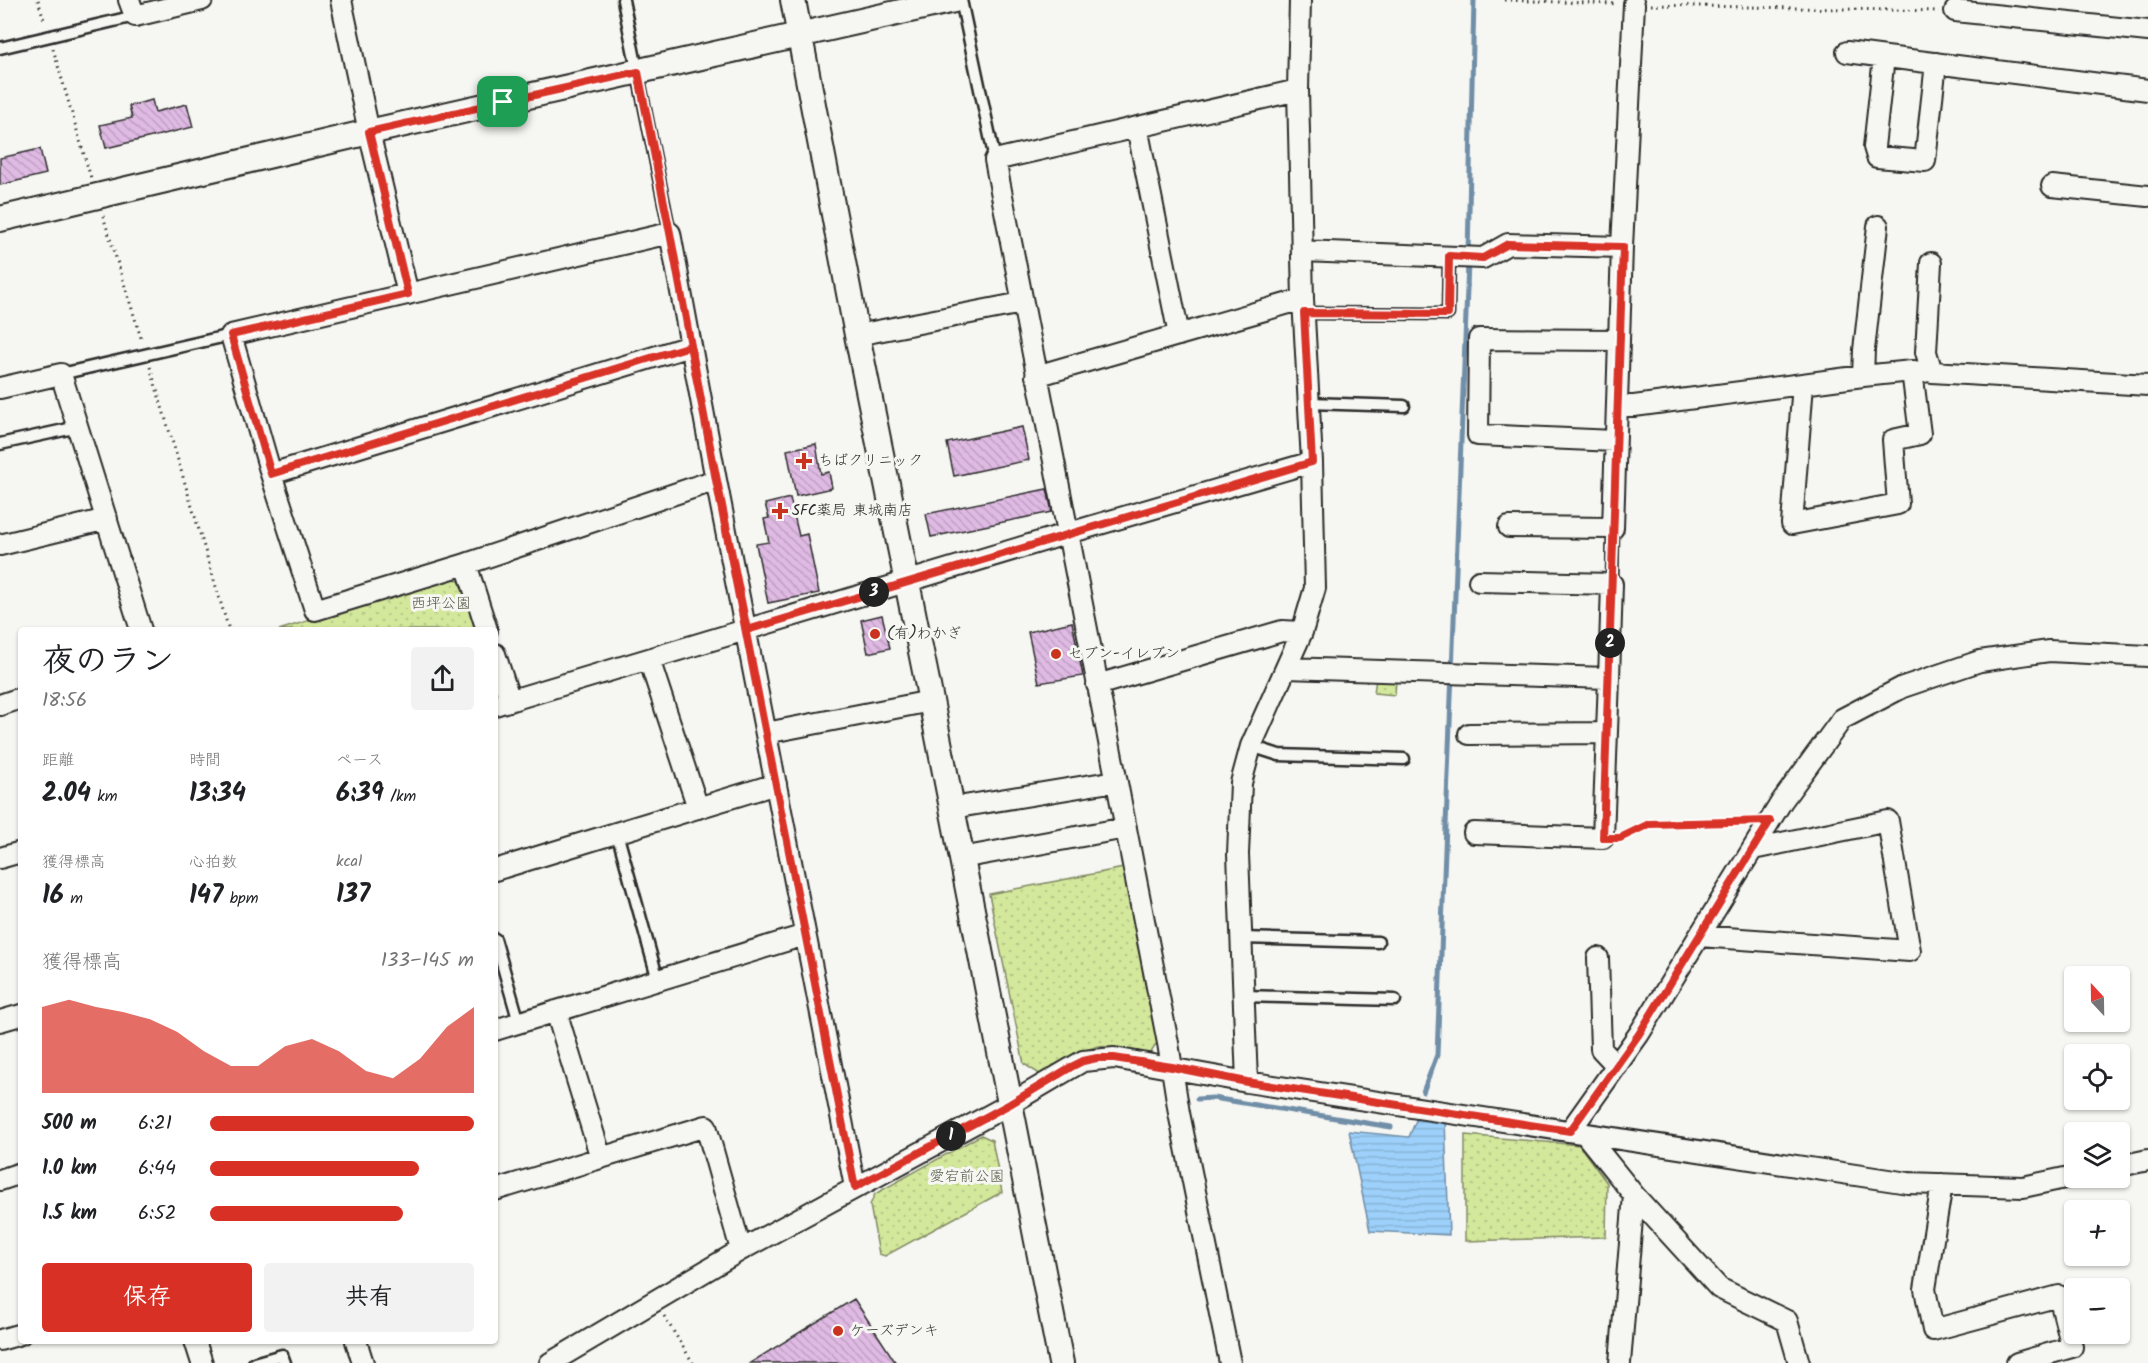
<!DOCTYPE html>
<html lang="ja">
<head>
<meta charset="utf-8">
<style>
  :root { --surface:#fff; --page:#f2f2f2; --text:#202124; --muted:#757577; --accent:#d93025 }
  body { margin:0; font-family:Kalam,"Klee One",sans-serif; background:var(--page); color:var(--text); height:100vh; display:flex; flex-direction:column; font-size:22px; white-space:nowrap }
  * { box-sizing:border-box; margin:0 }
  p { font-size:20px; color:var(--muted) }
  .icon { flex:none; width:33px; height:33px; fill:none; stroke:currentColor; stroke-width:2; stroke-linecap:round; stroke-linejoin:round }
  .map { position:relative; flex:1; overflow:hidden }
  .details { position:absolute; left:18px; top:627px; width:480px; height:717px; display:flex; flex-direction:column; background:var(--surface); border-radius:6px; box-shadow:0 2px 4px #0004 }
  .details>* { flex:none }
  .needle { width:39px; rotate:338deg }
  .fabs { position:absolute; left:2064px; top:966px; display:grid; gap:12px }
  .fabs a { display:grid; place-items:center; width:66px; height:66px; border-radius:6px; background:var(--surface); box-shadow:0 2px 4px #0004; font-size:30px }
  .pin { position:absolute; display:grid; place-items:center; width:51px; height:51px; color:#fff; margin:-26px; border-radius:12px; box-shadow:0 3px 9px #0006 }
  .km { position:absolute; width:30px; height:30px; margin:-15px; border-radius:50%; background:#222; color:#fff; font-size:16px; line-height:30px; text-align:center }
  .round { display:grid; place-items:center; flex:none; width:63px; height:63px; border-radius:6px; background:var(--page) }
  .summary { display:flex; align-items:center; justify-content:space-between; height:102px; padding:0 24px }
  h1 { font-size:33px; font-weight:700; line-height:45px }
  .metrics { display:grid; grid-template-columns:repeat(3,1fr); gap:9px; height:102px; padding:6px 24px }
  .metrics div { display:grid; align-content:center }
  .metrics b { font-size:26px; font-weight:700 }
  .metrics small { font-size:16px; font-weight:400 }
  .metrics p { font-size:16px }
  .chart { height:168px; padding:12px 24px }
  .chart p { display:flex; justify-content:space-between }
  .chart svg { width:100%; height:108px; margin-top:6px; fill:var(--accent); opacity:.7 }
  .button { display:flex; gap:12px; margin-top:auto; padding:12px 24px }
  .button a { flex:1; height:69px; border-radius:6px; background:var(--accent); color:#fff; font-size:24px; font-weight:700; line-height:69px; text-align:center }
  .button a+a { background:var(--page); color:var(--text) }
  ul { padding:0 24px; list-style:none; font-size:20px }
  li { display:grid; grid-template-columns:96px 72px 1fr; align-items:center; height:45px }
  li i { height:15px; border-radius:8px; background:var(--accent) }
  .map>svg:first-child { display:block }
  .park { fill:url(#park-dots); stroke:#808a64; stroke-width:1.5 }
  .water { fill:url(#water-rules); stroke:#6f8ea7; stroke-width:1.5 }
  .lines { fill:none; stroke-linecap:round; stroke-linejoin:round }
  .stream { stroke:#6f8ea7; stroke-width:5 }
  .building { fill:url(#building-back-hatch); stroke:#2b2b2b; stroke-width:1.5 }
  .service-casing { stroke:#2b2b2b; stroke-width:15 }
  .minor-casing { stroke:#2b2b2b; stroke-width:24 }
  .tertiary-casing { stroke:#2b2b2b; stroke-width:28 }
  .path { stroke:#2b2b2b; stroke-width:3; stroke-dasharray:1.5 4.5; stroke-linecap:butt }
  .service { stroke:#f6f6f2; stroke-width:10 }
  .minor { stroke:#f6f6f2; stroke-width:20 }
  .tertiary { stroke:#f6f6f2; stroke-width:24 }
  .route-casing { stroke:#fff; stroke-width:12 }
  .route { stroke:#d93025; stroke-width:8 }
  .poi-dot { fill:#c8321e; stroke:#f6f6f2; stroke-width:2 }
  .labels { text-anchor:middle; dominant-baseline:central; stroke-width:6; stroke-linejoin:round; paint-order:stroke }
  .poi-label { font-size:15px; fill:#2b2b2b; stroke:#f6f6f2; text-anchor:start }
  .park-label { font-size:15px; fill:#555a47; stroke:#f6f6f2 }
</style>
</head>
<body>
<div class="map">
<svg width="2148" height="1363" viewBox="0 0 2148 1363">
  <defs>
    <pattern id="park-dots" width="8" height="8" patternUnits="userSpaceOnUse" patternTransform="scale(1.5)"><rect width="8" height="8" fill="#d4e89c"/><path d="M2 2h.1M6 6h.1" fill="none" stroke="#b6c787" stroke-width="1.8" stroke-linecap="round"/></pattern>
    <pattern id="water-rules" width="6" height="5" patternUnits="userSpaceOnUse" patternTransform="scale(1.5)"><rect width="6" height="5" fill="#9dd0fa"/><path d="M0 2.5h6" fill="none" stroke="#87b3d6"/></pattern>
    <pattern id="building-back-hatch" width="6" height="6" patternUnits="userSpaceOnUse" patternTransform="scale(1.5)"><rect width="6" height="6" fill="#dfbae3"/><path d="M-1 5l2 2M0 0l6 6M5-1l2 2" fill="none" stroke="#c0a0c3"/></pattern>
  </defs>
  <rect width="100%" height="100%" fill="#f6f6f2"/>
  <filter id="ink" filterUnits="userSpaceOnUse"><feTurbulence type="fractalNoise" baseFrequency=".0167" numOctaves="2"/><feDisplacementMap in="SourceGraphic" scale="12" xChannelSelector="R" yChannelSelector="G"/><feConvolveMatrix kernelMatrix="1 2 1 2 8 2 1 2 1" color-interpolation-filters="sRGB"/></filter>
  <g filter="url(#ink)">
    <path class="park" d="M449,575L462,583L476,630H279Z
      M1376,678L1396,680L1395,695L1374,693Z
      M1124,868L1157,1043L1150,1054L1099,1046L1086,1050L1041,1075L1024,1064L989,894Z
      M981,1135L992,1140L1002,1192L885,1256L879,1254L870,1205L875,1194Z
      M1465,1135L1579,1145L1607,1183L1606,1237L1465,1241Z"/>
    <path class="water" d="M1419,1113L1445,1119L1449,1235L1370,1231L1349,1131L1409,1137Z"/>
    <g class="lines">
      <path class="stream" d="M1468,253L1474,0
        M1423,1092L1437,1055L1468,263
        M1197,1099L1213,1098L1391,1127"/>
    </g>
    <path class="building" d="M152,100L155,112L187,104L193,127L106,148L100,125L132,118L129,106Z
      M40,149L46,174L0,185V158Z
      M1022,427L1029,460L954,476L947,443Z
      M816,444L821,474L829,472L832,488L796,496L787,450Z
      M1047,489L1052,512L931,537L926,514Z
      M790,498L799,536L807,534L819,593L768,603L756,544L769,542L764,519L769,518L765,504Z
      M882,615L890,648L868,653L861,620Z
      M1072,622L1083,676L1039,683L1028,632Z
      M854,1299L896,1363H750Z"/>
    <g class="lines">
      <g class="service-casing">
        <path id="service" d="M623,0L670,233
          M961,0L995,160
          M0,48L135,16
          M1304,313L1448,314L1449,256
          M61,374L231,335
          M1309,403L1404,406
          M0,444L78,427
          M1612,584L1613,528
          M1251,746L1279,755L1404,759
          M617,833L658,980
          M1241,938L1378,942
          M495,939L519,1022
          M1244,996L1395,1000
          M254,1363L282,1355L285,1363"/>
      </g>
      <g class="minor-casing">
        <path id="minor" d="M129,0L135,16L202,0
          M341,0L369,132L408,294
          M1955,11L2148,31
          M1847,52L2148,90
          M1884,57L1874,147L1877,157L1925,161L1936,63
          M1137,127L1179,335
          M2052,186L2148,196
          M1302,251L1483,258L1508,244L1622,247
          M1931,263L1926,352L1932,372L2148,385
          M857,335L1022,303
          M1036,376L1303,299
          M1863,376L1864,350L1878,226
          M1803,384L1792,524L1898,504L1893,440L1920,434L1912,371
          M0,388L61,374L141,630
          M1617,404L1634,406L1863,376L1912,371L1924,372
          M1615,441L1478,435L1479,339L1619,340
          M271,474L690,346
          M716,480L466,564L315,610L271,474L231,335L670,233L716,480L855,1187
          M1509,527L1613,528L1622,247L1634,4
          M0,545L107,519
          M466,564L487,630
          M495,654L510,701
          M649,659L698,808
          M1286,668L1609,678L1612,584L1479,581
          M1097,685L1282,631L1302,632
          M0,705L21,698
          M495,705L1069,533L1312,462
          M766,733L931,701
          M1469,734L1607,733
          M952,808L1116,781
          M1474,833L1603,838L1609,678
          M0,858L21,852
          M961,858L1126,828
          M495,870L776,784
          M1699,936L1910,951L1888,821L1753,849
          M1598,958L1601,1049L1617,1066
          M556,1011L601,1158
          M0,1021L21,1015
          M495,1030L805,935
          M1247,1082L1238,854L1241,783L1251,746L1302,632L1315,588L1312,462L1303,299L1298,90L1300,0
          M1570,1131L1639,1034L1782,801L1842,719L1903,687L1980,661L2049,651L2148,656
          M1585,1134L1634,1195L1719,1288L1787,1321L1799,1363
          M2120,1166L2148,1160
          M0,1180L21,1173
          M1942,1184L1925,1289L1933,1330L2059,1296L2072,1347L2017,1363
          M495,1190L706,1126L741,1250
          M0,1340L21,1334
          M195,1341L202,1363
          M356,1341L363,1363
          M550,1363L741,1250L1010,1104L1083,1061L1114,1058L1247,1082L1908,1183L2023,1187L2074,1176
          M1230,1363L1179,1113L1168,1043L995,160L1298,90
          M1620,1363L1634,1195"/>
      </g>
      <g class="tertiary-casing">
        <path id="tertiary" d="M793,0L857,335L931,701L1061,1363
          M0,219L369,132L954,0"/>
      </g>
      <path class="path" d="M38,0L45,23
        M1504,0L1615,4
        M1651,5L1939,11
        M53,49L91,178
        M103,216L142,341
        M150,367L229,630
        M1622,837L1649,824L1747,821
        M664,1316L693,1363"/>
      <use href="#service" class="service"/>
      <use href="#minor" class="minor"/>
      <use href="#tertiary" class="tertiary"/>
    </g>
  </g>
  <g class="lines" filter="url(#ink)">
    <g class="route-casing">
      <path id="route" d="M503,102L638,72L670,233L716,480L855,1187L1010,1104L1071,1067L1083,1061L1097,1058H1114L1172,1067L1247,1082L1570,1131L1639,1034L1770,821L1649,824L1620,838H1603L1623,247L1508,244L1483,258L1449,256L1448,314L1304,313L1312,462L747,630L690,346L271,474L231,335L408,294L369,132L503,102"/>
    </g>
    <use href="#route" class="route"/>
  </g>
  <g class="poi-dot">
    <path d="M801 452h6v6h6v6h-6v6h-6v-6h-6v-6h6z"/>
    <path d="M777 502h6v6h6v6h-6v6h-6v-6h-6v-6h6z"/>
    <circle cx="875" cy="634" r="6"/>
    <circle cx="1056" cy="654" r="6"/>
    <circle cx="838" cy="1331" r="6"/>
  </g>
  <g class="labels">
    <g class="poi-label">
      <text x="818" y="461">ちばクリニック</text>
      <text x="792" y="511">SFC薬局 東城南店</text>
      <text x="887" y="634">(有)わかぎ</text>
      <text x="1068" y="654">セブン-イレブン</text>
      <text x="850" y="1331">ケーズデンキ</text>
    </g>
    <g class="park-label">
      <text x="441" y="604">西坪公園</text>
      <text x="967" y="1177">愛宕前公園</text>
    </g>
  </g>
</svg>
<div class="fabs">
<a><svg class="needle" viewBox="-14 -14 28 28"><path d="M0-13l5 13h-10z" fill="#e53935"/><path d="M0 13l5-13h-10z" fill="#757577"/></svg></a>
<a><svg class="icon" aria-label="locate" viewBox="0 0 24 24"><circle cx="12" cy="12" r="6"/><path d="M12 2v4M12 18v4M2 12h4M18 12h4"/></svg></a>
<a><svg class="icon" aria-label="layers" viewBox="0 0 24 24"><path d="M12 4l9 5-9 5-9-5zM3 14l9 5 9-5"/></svg></a>
<a>+</a>
<a>−</a>
</div>
<div class="pin" style="left:503px;top:102px;background:#1e9e55"><svg class="icon" aria-label="arrive" viewBox="0 0 24 24"><path d="M6 21V4h12l-3 4 3 4H6"/></svg></div>
<b class="km" style="left:951px;top:1136px">1</b>
<b class="km" style="left:1610px;top:643px">2</b>
<b class="km" style="left:874px;top:592px">3</b>
<section class="details">
<div class="summary"><div><h1>夜のラン</h1><p>18:56</p></div><a class="round"><svg class="icon" aria-label="share" viewBox="0 0 24 24"><path d="M12 15V3M7 8l5-5 5 5M5 13v7h14v-7"/></svg></a></div>
<div class="metrics">
<div><p>距離</p><b>2.04<small> km</small></b></div>
<div><p>時間</p><b>13:34</b></div>
<div><p>ペース</p><b>6:39<small> /km</small></b></div>
</div>
<div class="metrics">
<div><p>獲得標高</p><b>16<small> m</small></b></div>
<div><p>心拍数</p><b>147<small> bpm</small></b></div>
<div><p>kcal</p><b>137</b></div>
</div>
<div class="chart"><p><span>獲得標高</span>133–145 m</p>
<svg viewBox="0 0 160 44" preserveAspectRatio="none"><path d="M0 44V9L10 6L20 9L30 11L40 14L50 19L60 27L70 33L80 33L90 25L100 22L110 27L120 35L130 38L140 30L150 17L160 9V44z"/></svg>
</div>
<ul>
<li><b>500 m</b>6:21<i style="width:100%"></i></li>
<li><b>1.0 km</b>6:44<i style="width:79%"></i></li>
<li><b>1.5 km</b>6:52<i style="width:73%"></i></li>
</ul>
<div class="button"><a>保存</a><a>共有</a></div>
</section>
</div>
</body>
</html>
